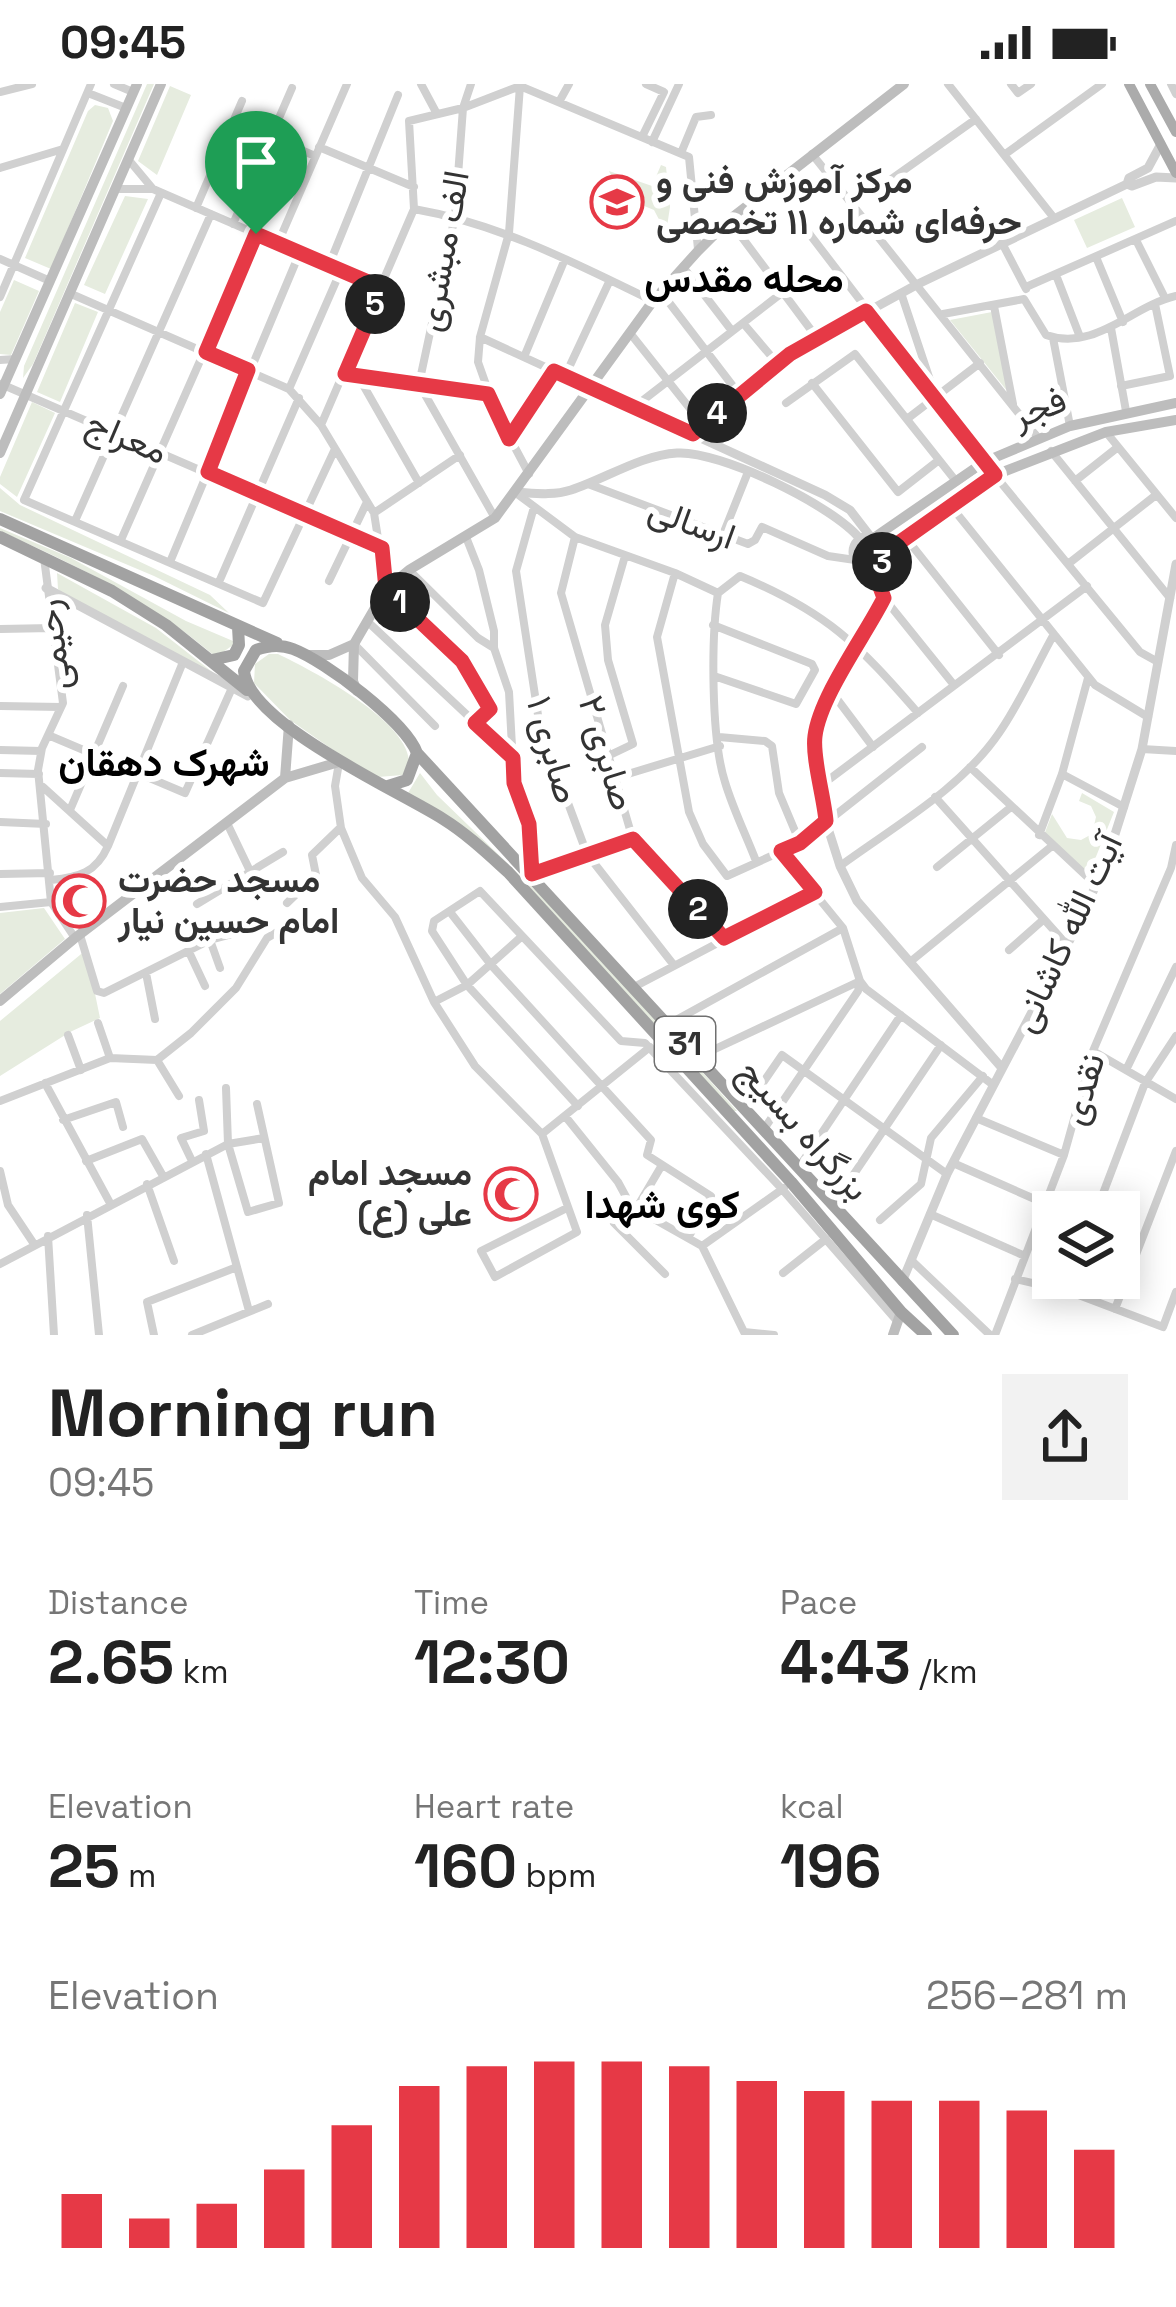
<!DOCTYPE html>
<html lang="en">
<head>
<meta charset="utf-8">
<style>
  :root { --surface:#fff; --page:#f2f2f2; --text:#222; --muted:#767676; --accent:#e63946 }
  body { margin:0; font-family:"Space Grotesk",Vazirmatn,sans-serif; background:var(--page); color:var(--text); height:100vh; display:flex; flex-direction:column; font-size:45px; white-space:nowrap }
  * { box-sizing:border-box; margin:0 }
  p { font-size:39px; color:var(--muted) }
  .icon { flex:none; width:66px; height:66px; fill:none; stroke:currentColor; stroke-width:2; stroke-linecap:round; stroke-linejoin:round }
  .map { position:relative; height:1251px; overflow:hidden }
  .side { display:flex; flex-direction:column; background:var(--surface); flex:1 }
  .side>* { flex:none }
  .tools { position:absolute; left:1032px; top:1107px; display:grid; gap:24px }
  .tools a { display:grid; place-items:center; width:108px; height:108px; border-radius:0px; background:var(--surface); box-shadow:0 6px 30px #0003; font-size:60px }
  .pin { position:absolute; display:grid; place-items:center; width:102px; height:102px; color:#fff; margin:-123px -51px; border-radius:50% 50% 50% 0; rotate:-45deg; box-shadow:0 0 12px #0007 }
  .pin .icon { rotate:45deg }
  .km { position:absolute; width:60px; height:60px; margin:-30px; border-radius:50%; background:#222; color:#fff; font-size:33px; line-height:60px; text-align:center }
  .round { display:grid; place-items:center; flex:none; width:126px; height:126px; border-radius:0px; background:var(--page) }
  .summary { display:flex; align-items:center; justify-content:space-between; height:204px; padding:0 48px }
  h1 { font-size:66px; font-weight:800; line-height:90px }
  .metrics { display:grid; grid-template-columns:repeat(3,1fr); gap:18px; height:204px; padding:12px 48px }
  .metrics div { display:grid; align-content:center }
  .metrics b { font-size:60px; font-weight:800 }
  .metrics small { font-size:33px; font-weight:400 }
  .metrics p { font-size:33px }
  .chart { height:336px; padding:24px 48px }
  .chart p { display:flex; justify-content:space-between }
  .chart svg { width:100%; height:216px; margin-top:12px; stroke:var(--accent); stroke-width:6 }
  .status { display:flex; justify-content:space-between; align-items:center; height:84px; padding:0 60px; background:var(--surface); direction:ltr }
  .status svg { height:33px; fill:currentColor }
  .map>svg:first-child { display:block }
  .green { fill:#e6ecdf }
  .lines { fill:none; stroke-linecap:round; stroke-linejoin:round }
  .minor { stroke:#d0d0d0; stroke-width:8 }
  .tertiary { stroke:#d0d0d0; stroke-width:9 }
  .secondary { stroke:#bdbdbd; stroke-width:10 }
  .primary { stroke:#ababab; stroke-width:10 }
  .trunk { stroke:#a2a2a2; stroke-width:12 }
  .route-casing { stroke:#fff; stroke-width:24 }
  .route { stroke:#e63946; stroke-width:15 }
  .labels { text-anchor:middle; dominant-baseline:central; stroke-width:12; stroke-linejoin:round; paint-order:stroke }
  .shield { fill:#fff; stroke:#707070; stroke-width:3 }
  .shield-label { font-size:33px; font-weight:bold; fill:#333 }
  .poi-label { font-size:36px; font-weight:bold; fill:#333; stroke:#fff; text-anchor:start }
  .street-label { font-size:36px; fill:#333; stroke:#fff }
  .neighbourhood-label { font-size:39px; font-weight:bold; fill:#000; stroke:#fff }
</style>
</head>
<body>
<div class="status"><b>09:45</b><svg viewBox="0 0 49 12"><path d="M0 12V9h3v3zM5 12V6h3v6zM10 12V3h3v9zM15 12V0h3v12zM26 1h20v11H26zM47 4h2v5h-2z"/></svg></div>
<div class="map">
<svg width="1176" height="1251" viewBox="0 0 1176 1251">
  <rect width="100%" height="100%" fill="#fff"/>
  <path class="green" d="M147,0H154L33,280L23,294L24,282Z
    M170,2L191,11L157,91L138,77Z
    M95,21L108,24L113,37L51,185L25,174L88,27Z
    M661,81L666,83L670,123L666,149L654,126L632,117L635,107L614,98L609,87L652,102Z
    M125,112L148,115L105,210L84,201Z
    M1122,114L1135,143L1087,164L1074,136Z
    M14,196L39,207L11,271L0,270V228Z
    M75,219L98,228L60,318L37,308Z
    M992,228L1008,308L950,236Z
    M32,318L55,329L17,413L0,400V393Z
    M0,404L20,421L210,511L229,529L154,492L0,427Z
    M0,444L71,474L186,537L233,557V561L216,573C152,518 76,481 0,447Z
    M57,489L156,544L220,594L68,514L58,505Z
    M269,570H278C313,587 405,635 409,676L403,691L378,693L349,677L290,636L254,599L255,580Z
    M420,689L437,711L572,842L737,1027H733L506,779L408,709Z
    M1082,709L1114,728L1089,790L1044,751L1052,730L1067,754L1081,756L1092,750L1096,733L1091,722L1079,717Z
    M44,824L65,855L0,910V829Z
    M86,866L100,934L70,948L0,992V937Z"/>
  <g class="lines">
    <path class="minor" d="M114,0L133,8
      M421,0L437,30
      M471,0L463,24L455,132L419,300L495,434
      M948,0L1054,134
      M1011,0L1018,9L1031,0
      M1171,0L1176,10
      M520,2L509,149L480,253L478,278L495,326L529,390
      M0,8L32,0
      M88,9L126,24
      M559,18L569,0
      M271,53L315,72
      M642,53L664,8L646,0
      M652,58L679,0
      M319,63L414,103
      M681,69L696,33L711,31
      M812,70L1039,355
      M1004,71L1102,0
      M128,75L153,105L382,204
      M0,84L63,65
      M890,96L976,35
      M772,101L984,378L1140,568L1158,578
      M115,105H151
      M161,109L24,416L263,519L335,365
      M196,124L242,17
      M414,125C500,140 575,179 653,217
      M729,136L817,254
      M233,140L292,4
      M1136,156L1165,214
      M278,159L347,0
      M1002,159L1026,205
      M1096,173L1123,238
      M0,175L50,197
      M329,181L398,11
      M683,183L732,247
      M1056,191L1080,253
      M1026,203L1176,137
      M661,208L739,310
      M69,209L289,305L321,341
      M901,209L933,305
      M0,213L91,0
      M994,222L1013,320
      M943,230L1024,215L1046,251C1095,268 1132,222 1176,212
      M743,239L777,279
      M1111,244L1126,327
      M630,249L703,341
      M480,253L589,303
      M1053,254L1070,342
      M524,273L565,175
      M0,276L15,275
      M345,289L488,310
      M358,292L419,399
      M565,292L610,196
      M812,299L898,408L939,376
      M1,300L382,465
      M1121,302L1170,292L1155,220
      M289,305L341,186
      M786,319L855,270L955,396
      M633,324L783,208
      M907,335L980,279
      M1106,348L1176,434
      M509,355L554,287
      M1051,367L1170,514
      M1075,397L1118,363
      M588,400L748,460L755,456L762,443L828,472L855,476
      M516,409L575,453L675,489L718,509C711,554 711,655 725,698C733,725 746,751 756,777
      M950,421L1095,601L1148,633
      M534,423L516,487L540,644L587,770L673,880
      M374,429L460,371
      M75,437L211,130
      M466,453L479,486L494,547V564L509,608L514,699L529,740L532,790L633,756
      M575,453L561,509L633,756L724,853
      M722,453L748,388
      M906,454L999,571
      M121,456L256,150
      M44,474L63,619L42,664L38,686L51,818L75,854
      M170,478L300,168
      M1068,480L1156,411
      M409,486L478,554L494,564
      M675,489L657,553L689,728L703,760L727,792L800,759L922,663
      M329,497L367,418
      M219,498L299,314
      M718,509L740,492C827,528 858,560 918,629
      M884,514L954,601
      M368,538L512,673
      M713,541L812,580L815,586L796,620L714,592
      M0,545L52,544
      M355,561L435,642
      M831,607L873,663
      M0,622L61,623
      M475,639L488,631L490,625L462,577L386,505L374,429L321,341L414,125L409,37L463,24L520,2L689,73L698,165
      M48,651L185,709L232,604
      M719,653L765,657L772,662L779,709L800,759
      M1142,665L1176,667
      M0,666L41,667
      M610,671L633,660L608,576L605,541L625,472
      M339,679L335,702L341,744L362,794L395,833L434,918L475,982L542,1050L577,1148L495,1193L481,1167L567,1124
      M970,683L1096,801
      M0,689L39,690
      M1062,690L1124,723
      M618,693L720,662
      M823,700L1087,502
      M43,703L108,762L183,578
      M935,713L1067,861
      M70,726L123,602
      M0,738L46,740
      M227,739L250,787
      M1039,751L1062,690L1088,594
      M781,768L843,844L860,897L866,905L992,1000
      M840,782C893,743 961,705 999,649C1020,619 1036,582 1054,550
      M937,783L1011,723
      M0,790L50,789
      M51,796C79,793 96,789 108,762
      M287,819L316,791L312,771L340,744
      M197,820L283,768
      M0,823L51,818
      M450,828L492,882L651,1056L647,1071L711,1112L688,1154
      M80,851L97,907L104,909L210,856L240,848
      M210,856L220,884
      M1009,866L1043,836
      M189,868L205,902
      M910,878L1052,762
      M146,889L155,935
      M634,903L815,808
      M434,918L467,901L521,853
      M98,939L110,974
      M667,941L843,844
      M68,951L81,986
      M1093,967L1176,1015
      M698,973L860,897
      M157,976L179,1012
      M1127,984L1176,883
      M45,999L110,1119
      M758,1006L782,971L947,1090
      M0,1017L110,974L157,976L191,949L236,904L267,854L298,836
      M257,1020L279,1119L248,1128L228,1060L264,1054
      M578,1022L467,901L432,847L434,837L480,807L621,957L645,959L782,1105L898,1238
      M565,1032L618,1098L631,1122L702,1162
      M976,1034L1064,1071
      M63,1036L116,1018L123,1043
      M764,1045L858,907L860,897
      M542,1050L650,963
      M206,1070L249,1227
      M86,1077L142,1055L163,1092
      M192,1077L181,1054L204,1047L199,1016
      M953,1079L1046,1120
      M799,1083L901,931
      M0,1087L8,1121L34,1160
      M147,1100L174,1177
      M833,1121L941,961
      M631,1122L614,1139L665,1190
      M636,1125L662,1081
      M1096,1128L1145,999L1176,952
      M930,1130L1025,1172
      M87,1131L99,1251
      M880,1136L921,1100L931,1054L983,992
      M48,1152L54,1251
      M702,1162L744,1248L774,1251
      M702,1162L784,1104
      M911,1176L990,1251
      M0,1180L228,1060L226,1004
      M783,1189L826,1155
      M1015,1195L1068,1207L1163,1243L1176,1208
      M1115,1225L1176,1067
      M154,1251L147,1218L237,1183
      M192,1251L268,1220
      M995,1251L1064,1071L1093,967L1171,784L1176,761"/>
    <path class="tertiary" d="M1127,100L1129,94L1148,84L1161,60
      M589,303L825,411L850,426L870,452
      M693,350L790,270L918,200L1127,100L1132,102L1156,93L1176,94
      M515,408C534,409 552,412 571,406C605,395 641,371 677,369C719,366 834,422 860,455
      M853 468a16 16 0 1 1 32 0a16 16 0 1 1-32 0Z
      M873,484L884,514L860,561L835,597L818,639L815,674L823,700L826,738L840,782L857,817L1002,984
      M46,504L248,612
      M902,1198L947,1090L1085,827L1110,766L1142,665L1176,480"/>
    <path class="secondary" d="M0,310L137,0
      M0,369L161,0
      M875,453L984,378L1070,342L1176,319
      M885,468L995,391L1106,348L1176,336
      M306,571H329L354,560
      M357,607L353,597L354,560L386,505L409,486L495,434L653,217L698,167L729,136L904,0
      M285,694L289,641
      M0,917L75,854L285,694L339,678
      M893,1251L901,1228"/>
    <path class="primary" d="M1129,0L1176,89
      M1150,0L1176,48"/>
    <path class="trunk" d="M0,435L277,559
      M0,453L112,507L166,541L247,606
      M212,576L234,571L239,561L238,543
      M417,669L953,1251
      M388,702L407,696L417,669C405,637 325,577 293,565C280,560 269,561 256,566L244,587C249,640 399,707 443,735C467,750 487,769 508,788L791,1098L901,1228L926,1251"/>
  </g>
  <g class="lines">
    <g class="route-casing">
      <path id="route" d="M256,150L382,204L345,290L488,310L509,355L554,287L693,350L790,270L866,227L995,391L886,468L882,478L873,484L884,514C865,552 820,612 815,652C812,673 824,713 826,737L800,759L781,767L815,808L724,854L633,755L532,790L529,740L514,699L513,674L475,639L490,625L462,577L386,505L382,464L208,388L248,286L206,268Z"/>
    </g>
    <use href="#route" class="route"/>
  </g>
  <defs>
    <g id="university-ring" transform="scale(2.7)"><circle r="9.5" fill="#fff" stroke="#e63946" stroke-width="1.5"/><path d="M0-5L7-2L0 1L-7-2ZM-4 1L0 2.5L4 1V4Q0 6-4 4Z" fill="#e63946"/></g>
    <g id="mosque-ring" transform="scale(2.7)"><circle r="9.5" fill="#fff" stroke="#e63946" stroke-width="1.5"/><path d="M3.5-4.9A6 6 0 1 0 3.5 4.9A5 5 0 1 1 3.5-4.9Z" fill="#e63946"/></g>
  </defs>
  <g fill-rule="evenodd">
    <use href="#university-ring" x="617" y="118"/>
    <use href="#mosque-ring" x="79" y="817"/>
    <use href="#mosque-ring" x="511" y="1110"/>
  </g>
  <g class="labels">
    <rect class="shield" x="655" y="933" width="60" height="54" rx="9"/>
    <g class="shield-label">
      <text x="685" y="960">31</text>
    </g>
    <g class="poi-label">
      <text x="656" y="97">مرکز آموزش فنی و<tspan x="656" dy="41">حرفه‌ای شماره ۱۱ تخصصی</tspan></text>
      <text x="118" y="796">مسجد حضرت<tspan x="118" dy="41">امام حسین نیار</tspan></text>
      <text x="472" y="1089" text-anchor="end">مسجد امام<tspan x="472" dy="41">علی (ع)</tspan></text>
    </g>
    <g class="street-label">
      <text transform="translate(443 167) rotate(-80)">الف مبشری</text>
      <text transform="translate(1039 324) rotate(-21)">فجر</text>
      <text transform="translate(127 353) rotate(23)">معراج</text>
      <text transform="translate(692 439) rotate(20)">ارسالی</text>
      <text transform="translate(53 561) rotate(-97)">رحیمی</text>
      <text transform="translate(553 666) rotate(74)">صابری ۱</text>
      <text transform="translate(607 669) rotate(73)">صابری ۲</text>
      <text transform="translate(1067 849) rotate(-65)">آیت الله کاشانی</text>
      <text transform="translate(1083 1005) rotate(-73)">نقدی</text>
      <text transform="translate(804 1046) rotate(48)">بزرگراه بسیج</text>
    </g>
    <g class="neighbourhood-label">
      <text x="744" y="194">محله مقدس</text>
      <text x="164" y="678">شهرک دهقان</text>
      <text x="662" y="1120">کوی شهدا</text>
    </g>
  </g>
</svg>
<div class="tools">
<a><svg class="icon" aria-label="layers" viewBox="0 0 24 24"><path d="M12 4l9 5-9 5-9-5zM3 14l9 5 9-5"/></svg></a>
</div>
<div class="pin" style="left:256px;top:150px;background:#1e9e55"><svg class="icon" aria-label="arrive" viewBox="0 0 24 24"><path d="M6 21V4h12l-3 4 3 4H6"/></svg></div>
<b class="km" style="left:400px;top:518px">1</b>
<b class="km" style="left:698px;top:825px">2</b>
<b class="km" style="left:882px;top:478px">3</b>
<b class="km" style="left:717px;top:329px">4</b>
<b class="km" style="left:375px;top:220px">5</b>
</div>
<section class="side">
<div class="summary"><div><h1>Morning run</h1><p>09:45</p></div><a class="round"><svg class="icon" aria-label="share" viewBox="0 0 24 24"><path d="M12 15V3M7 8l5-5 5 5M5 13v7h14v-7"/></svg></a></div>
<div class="metrics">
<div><p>Distance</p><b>2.65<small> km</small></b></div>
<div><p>Time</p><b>12:30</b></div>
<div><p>Pace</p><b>4:43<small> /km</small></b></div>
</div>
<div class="metrics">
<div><p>Elevation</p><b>25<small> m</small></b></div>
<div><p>Heart rate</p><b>160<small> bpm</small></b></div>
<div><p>kcal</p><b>196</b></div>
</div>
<div class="chart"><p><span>Elevation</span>256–281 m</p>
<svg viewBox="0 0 160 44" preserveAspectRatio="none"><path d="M5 44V33M15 44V38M25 44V35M35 44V28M45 44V19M55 44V11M65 44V7M75 44V6M85 44V6M95 44V7M105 44V10M115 44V12M125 44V14M135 44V14M145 44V16M155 44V24"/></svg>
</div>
</section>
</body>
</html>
